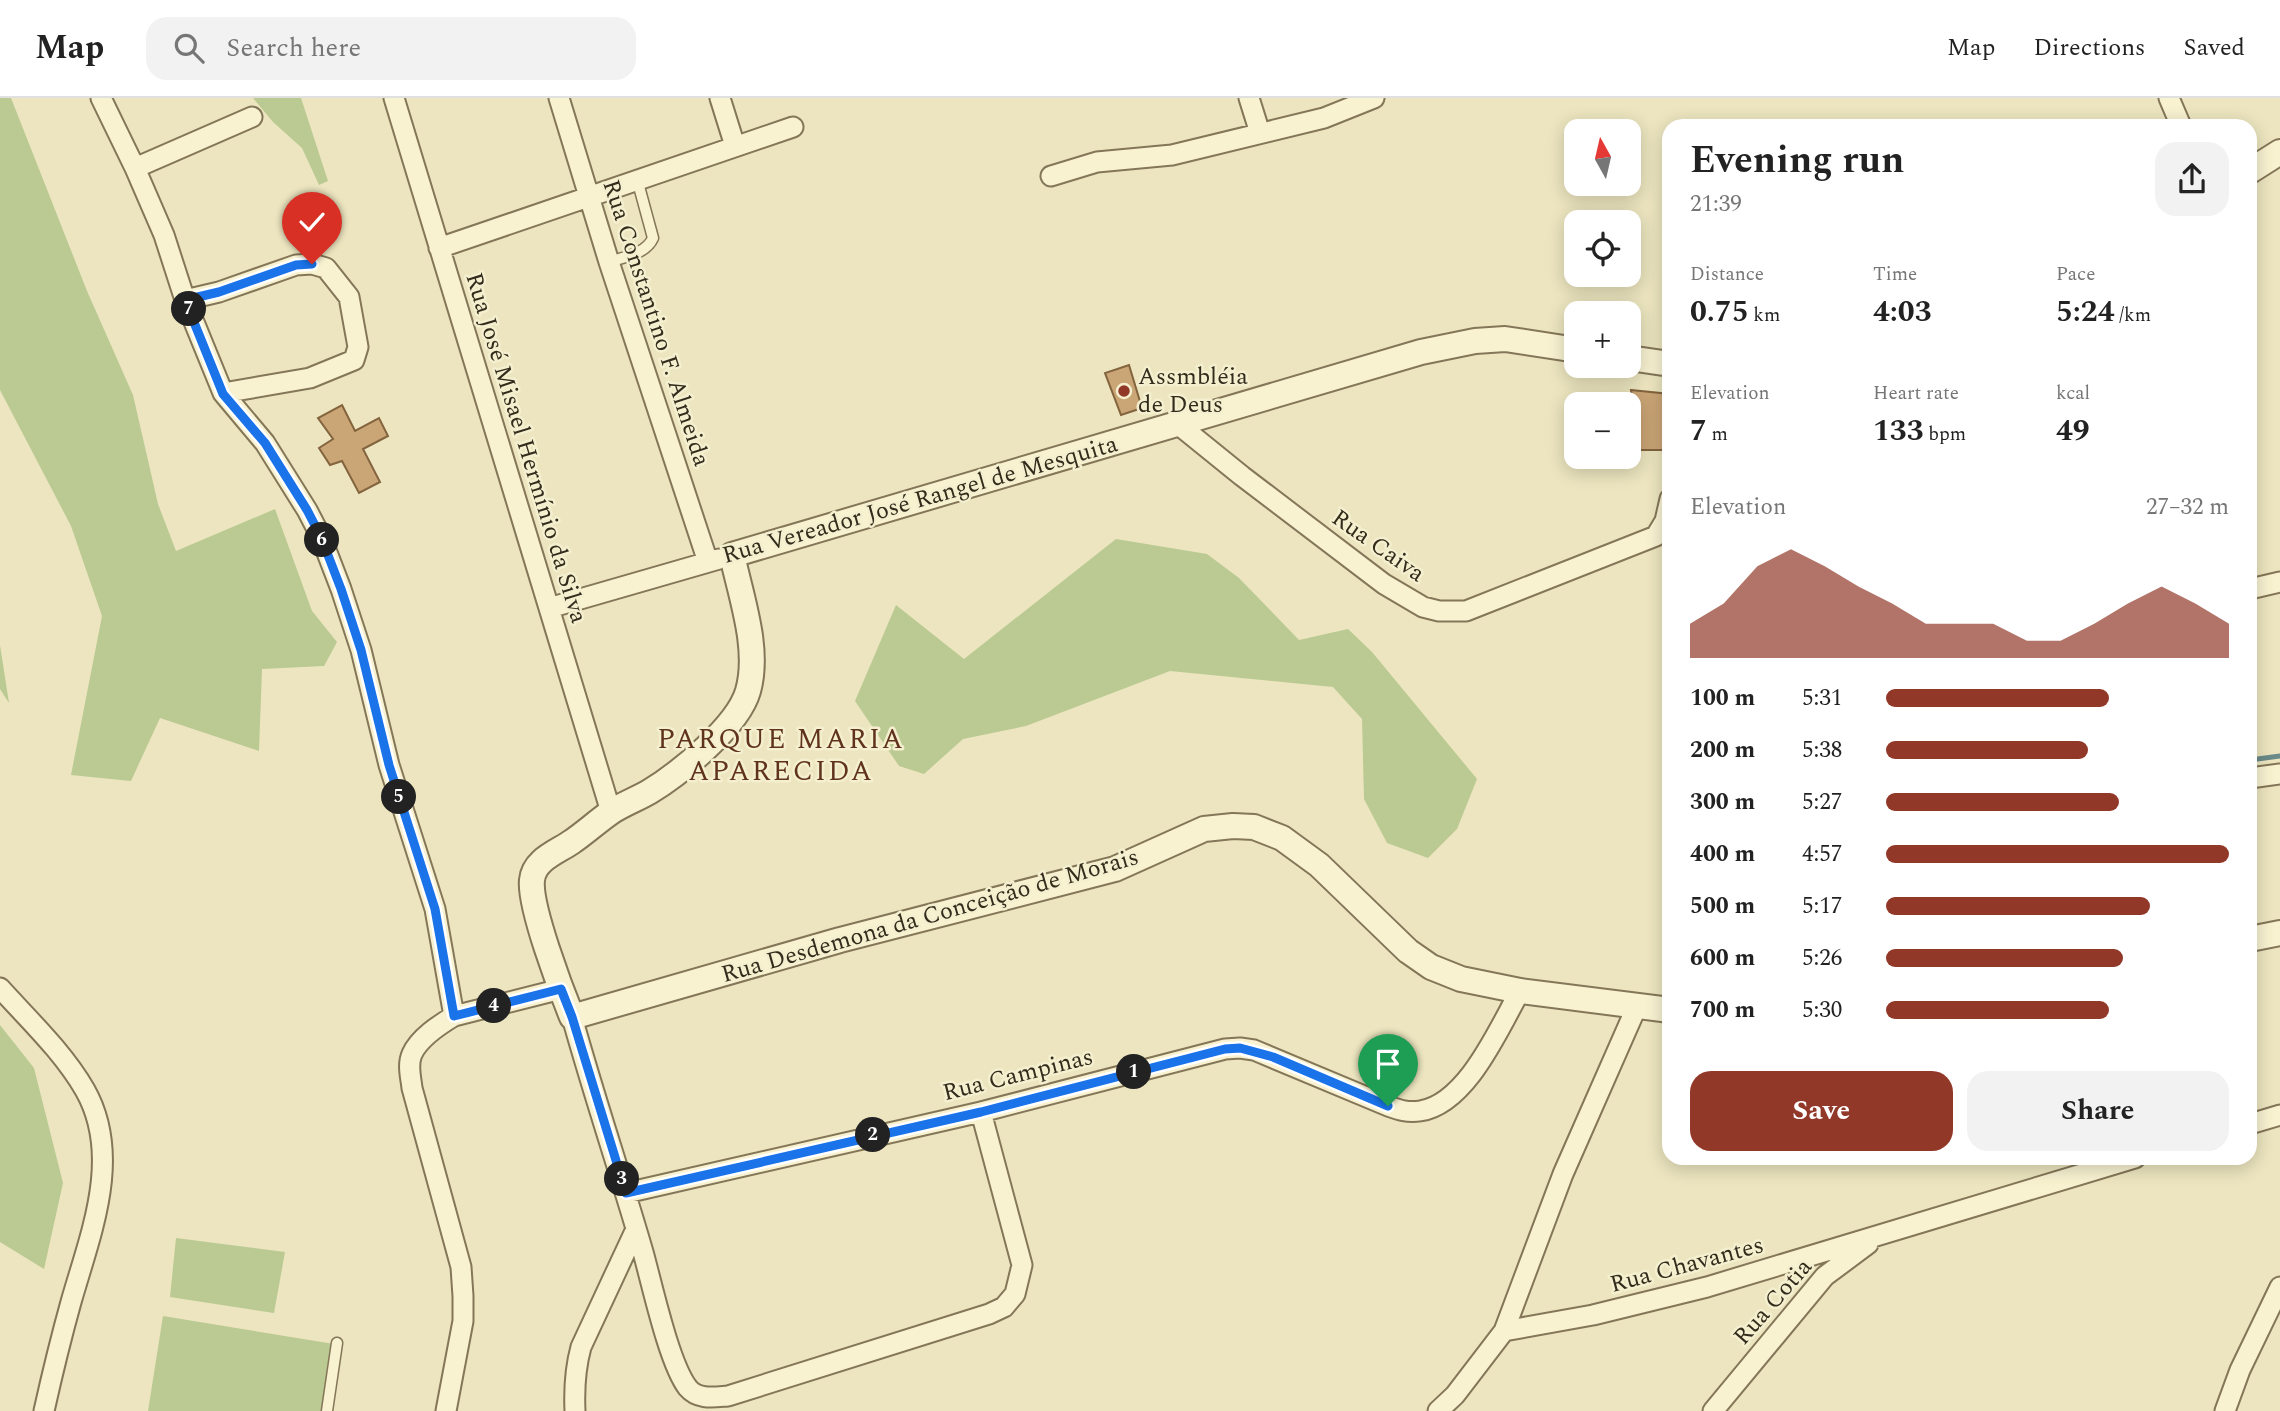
<!DOCTYPE html>
<html lang="en">
<head>
<meta charset="utf-8">
<style>
  :root { --surface:#fff; --page:#f2f2f2; --text:#222; --muted:#767676; --line:#e0e0e0; --accent:#923829 }
  body { margin:0; font-family:Spectral,serif; background:var(--page); color:var(--text); height:100vh; display:flex; flex-direction:column; font-size:26px; white-space:nowrap }
  * { box-sizing:border-box; margin:0 }
  p { font-size:23px; color:var(--muted) }
  .icon { flex:none; width:38px; height:38px; fill:none; stroke:currentColor; stroke-width:2; stroke-linecap:round; stroke-linejoin:round }
  .map { position:relative; flex:1; overflow:hidden }
  .side { position:absolute; left:1662px; top:21px; width:595px; height:1046px; display:flex; flex-direction:column; background:var(--surface); border-radius:21px; box-shadow:0 4px 18px #0003 }
  .side>* { flex:none }
  .needle { width:46px; rotate:352deg }
  .fabs { position:absolute; left:1564px; top:21px; display:grid; gap:14px }
  .fabs a { display:grid; place-items:center; width:77px; height:77px; border-radius:14px; background:var(--surface); box-shadow:0 4px 18px #0003; font-size:35px }
  .pin { position:absolute; display:grid; place-items:center; width:60px; height:60px; color:#fff; margin:-72px -30px; border-radius:50% 50% 50% 0; rotate:-45deg; box-shadow:0 0 7px #0007 }
  .pin .icon { rotate:45deg }
  .km { position:absolute; width:35px; height:35px; margin:-18px; border-radius:50%; background:#222; color:#fff; font-size:19px; line-height:35px; text-align:center }
  .round { display:grid; place-items:center; flex:none; width:74px; height:74px; border-radius:21px; background:var(--page) }
  .summary { display:flex; align-items:center; justify-content:space-between; height:119px; padding:0 28px }
  h1 { font-size:38px; font-weight:700; line-height:52px }
  .stats { display:grid; grid-template-columns:repeat(3,1fr); gap:10px; height:119px; padding:7px 28px }
  .stats div { display:grid; align-content:center }
  .stats b { font-size:30px; font-weight:700 }
  .stats small { font-size:19px; font-weight:400 }
  .stats p { font-size:19px }
  .chart { height:196px; padding:14px 28px }
  .chart p { display:flex; justify-content:space-between }
  .chart svg { width:100%; height:126px; margin-top:7px; fill:var(--accent); opacity:.7 }
  .button { display:flex; gap:14px; margin-top:auto; padding:14px 28px }
  .button a { flex:1; height:80px; border-radius:21px; background:var(--accent); color:#fff; font-size:28px; font-weight:700; line-height:80px; text-align:center }
  .button a+a { background:var(--page); color:var(--text) }
  ul { padding:0 28px; list-style:none; font-size:23px }
  li { display:grid; grid-template-columns:112px 84px 1fr; align-items:center; height:52px }
  li i { height:18px; border-radius:9px; background:var(--accent) }
  header { display:flex; align-items:center; gap:42px; box-sizing:border-box; height:98px; padding:0 35px; background:var(--surface); border-bottom:2px solid var(--line) }
  header strong { font-size:33px }
  nav { display:flex; gap:38px; margin-inline-start:auto; font-size:24px }
  .search { width:490px; height:63px; background:var(--page); display:flex; align-items:center; gap:18px; box-sizing:border-box; padding:0 24px; border-radius:21px; color:var(--muted); font-size:26px }
  .map>svg:first-child { display:block }
  .green { fill:#bbca93 }
  .lines { fill:none; stroke-linecap:round; stroke-linejoin:round }
  .stream { stroke:#6a8b88; stroke-width:5 }
  .building { fill:#caa575; stroke:#83643e; stroke-width:2 }
  .service-casing { stroke:#847658; stroke-width:13 }
  .minor-casing { stroke:#847658; stroke-width:23 }
  .tertiary-casing { stroke:#847658; stroke-width:28 }
  .service { stroke:#f8f2d1; stroke-width:10 }
  .minor { stroke:#f8f2d1; stroke-width:19 }
  .tertiary { stroke:#f8f2d1; stroke-width:24 }
  .route-casing { stroke:#fff; stroke-width:14 }
  .route { stroke:#1a73e8; stroke-width:9 }
  .poi-dot { fill:#923829; stroke:#f4efce; stroke-width:2.5 }
  .labels { text-anchor:middle; dominant-baseline:central; stroke-width:5; stroke-linejoin:round; paint-order:stroke }
  .street-label { font-size:24px; fill:#342b1c; stroke:#f4efce }
  .poi-label { font-size:24px; fill:#342b1c; stroke:#f4efce; text-anchor:start }
  .quarter-label { font-size:28px; letter-spacing:2px; fill:#60341c; stroke:#f4efce }
</style>
</head>
<body>
<header>
<strong>Map</strong>
<div class="search"><svg class="icon" aria-label="search" viewBox="0 0 24 24"><circle cx="10" cy="10" r="6"/><path d="M15 15l6 6"/></svg>Search here</div>
<nav><a>Map</a><a>Directions</a><a>Saved</a></nav>
</header>
<div class="map">
<svg width="2280" height="1313" viewBox="0 0 2280 1313">
  <rect width="100%" height="100%" fill="#ece5bf"/>
  <path class="green" d="M0,0H11L87,193L133,297L158,406L176,453L275,411L312,513L337,544L324,568L262,571L259,653L160,620L131,683L71,677L102,518L71,428L0,292Z
    M253,0H301L328,83L319,87L302,50L273,24Z
    M1116,441L1207,456L1239,480L1299,542L1348,531L1372,554L1477,681L1457,731L1428,760L1387,745L1364,701L1362,621L1333,589L1170,573L1026,628L963,641L924,676L899,668L855,603L896,507L964,561Z
    M0,547L9,605L0,591Z
    M0,927L34,970L63,1085L44,1171L0,1144Z
    M176,1140L285,1154L274,1215L170,1199Z
    M163,1218L334,1246L323,1313H148Z"/>
  <g class="lines">
    <path class="stream" d="M2250,662L2280,658"/>
  </g>
  <path class="building" d="M1129,267L1142,310L1121,317L1105,275Z
    M1631,292L1670,296V352H1639Z
    M342,307L355,333L379,320L388,338L363,351L380,384L359,395L342,363L330,367L319,350L333,341L318,320Z"/>
  <g class="lines">
    <g class="service-casing">
      <path id="service" d="M609,164C624,159 646,156 653,140L637,81
        M327,1313L337,1245"/>
    </g>
    <g class="minor-casing">
      <path id="minor" d="M101,0L135,70L164,137L185,202L223,295L265,345L307,412L321,439L341,491L361,552L389,667L435,811L454,918
        M394,0L611,714
        M559,0L609,164L708,464
        M720,0L735,48
        M1249,0L1260,35
        M2169,0L2181,28
        M135,70L252,19
        M1051,78L1097,64L1172,57L1324,20L1374,0
        M439,150L793,29
        M185,202L219,194L296,167L312,166L326,170L349,199L358,249L354,262L310,280L223,295
        M1179,327L1242,378L1384,486L1423,509L1439,513H1466L1656,438L1665,423L1670,401
        M2250,491L2280,484
        M549,510L719,461
        M2250,680L2280,676
        M0,890C29,922 63,954 85,992C123,1059 90,1137 71,1204C61,1240 52,1277 44,1313
        M572,919C594,998 620,1075 643,1154C652,1186 669,1266 688,1290C698,1302 714,1299 728,1298L989,1216L1004,1209L1015,1196L1022,1167L981,1014
        M2250,1026L2280,1017
        M626,1095L981,1014L1225,951L1240,950L1254,952L1388,1008C1399,1012 1408,1015 1420,1013C1467,1006 1499,930 1520,893
        M1504,1233L1563,1076L1637,908
        M446,1313L463,1223V1198L461,1169L412,990C411,980 407,967 412,956C419,940 439,927 454,918L561,891
        M575,1313C574,1291 575,1271 581,1249L636,1131
        M1438,1313L1455,1297L1504,1233L1593,1217L1707,1189L2135,1060
        M1713,1313L1825,1178L1868,1146
        M2225,1313L2240,1272L2280,1189"/>
    </g>
    <g class="tertiary-casing">
      <path id="tertiary" d="M2250,73L2280,54
        M1577,252L1505,241L1475,243L1421,254L732,457C741,499 760,551 748,593C738,628 679,676 649,694C637,701 623,706 611,714C598,723 586,734 573,743C558,754 534,761 532,782C529,808 561,892 572,919L840,842L1115,771L1204,731L1233,728L1254,729L1282,740L1319,767L1408,853L1431,869L1461,881L1520,893L1670,912
        M1629,260L1670,266
        M2250,841L2280,835"/>
    </g>
    <use href="#service" class="service"/>
    <use href="#minor" class="minor"/>
    <use href="#tertiary" class="tertiary"/>
  </g>
  <g class="lines">
    <g class="route-casing">
      <path id="route" d="M312,166L296,167L219,194L185,202L223,296L265,345L307,412L321,439L341,491L361,552L389,667L435,811L454,918L561,891L572,919L626,1095L981,1014L1225,951L1240,950L1273,959L1388,1008"/>
    </g>
    <use href="#route" class="route"/>
  </g>
  <circle class="poi-dot" cx="1124" cy="293" r="7"/>
  <g class="labels">
    <g class="street-label">
      <text transform="translate(656 225) rotate(72)">Rua Constantino F. Almeida</text>
      <text transform="translate(526 350) rotate(73)">Rua José Misael Hermínio da Silva</text>
      <text transform="translate(920 402) rotate(-16)">Rua Vereador José Rangel de Mesquita</text>
      <text transform="translate(1378 448) rotate(35)">Rua Caiva</text>
      <text transform="translate(930 818) rotate(-16)">Rua Desdemona da Conceição de Morais</text>
      <text transform="translate(1018 977) rotate(-14)">Rua Campinas</text>
      <text transform="translate(1687 1167) rotate(-15)">Rua Chavantes</text>
      <text transform="translate(1773 1204) rotate(-49)">Rua Cotia</text>
    </g>
    <g class="poi-label">
      <text x="1138" y="279">Assmbléia<tspan x="1138" dy="28">de Deus</tspan></text>
    </g>
    <g class="quarter-label">
      <text x="781" y="641">PARQUE MARIA<tspan x="781" dy="32">APARECIDA</tspan></text>
    </g>
  </g>
</svg>
<div class="fabs">
<a><svg class="needle" viewBox="-14 -14 28 28"><path d="M0-13l5 13h-10z" fill="#e53935"/><path d="M0 13l5-13h-10z" fill="#767676"/></svg></a>
<a><svg class="icon" aria-label="locate" viewBox="0 0 24 24"><circle cx="12" cy="12" r="6"/><path d="M12 2v4M12 18v4M2 12h4M18 12h4"/></svg></a>
<a>+</a>
<a>−</a>
</div>
<div class="pin" style="left:1388px;top:1008px;background:#1e9e55"><svg class="icon" aria-label="arrive" viewBox="0 0 24 24"><path d="M6 21V4h12l-3 4 3 4H6"/></svg></div>
<div class="pin" style="left:312px;top:166px;background:#d93025"><svg class="icon" aria-label="check" viewBox="0 0 24 24"><path d="M5 12l5 5 9-10"/></svg></div>
<b class="km" style="left:1134px;top:974px">1</b>
<b class="km" style="left:873px;top:1037px">2</b>
<b class="km" style="left:622px;top:1081px">3</b>
<b class="km" style="left:494px;top:908px">4</b>
<b class="km" style="left:399px;top:699px">5</b>
<b class="km" style="left:322px;top:442px">6</b>
<b class="km" style="left:189px;top:211px">7</b>
<section class="side">
<div class="summary"><div><h1>Evening run</h1><p>21:39</p></div><a class="round"><svg class="icon" aria-label="share" viewBox="0 0 24 24"><path d="M12 15V3M7 8l5-5 5 5M5 13v7h14v-7"/></svg></a></div>
<div class="stats">
<div><p>Distance</p><b>0.75<small> km</small></b></div>
<div><p>Time</p><b>4:03</b></div>
<div><p>Pace</p><b>5:24<small> /km</small></b></div>
</div>
<div class="stats">
<div><p>Elevation</p><b>7<small> m</small></b></div>
<div><p>Heart rate</p><b>133<small> bpm</small></b></div>
<div><p>kcal</p><b>49</b></div>
</div>
<div class="chart"><p><span>Elevation</span>27–32 m</p>
<svg viewBox="0 0 160 44" preserveAspectRatio="none"><path d="M0 44V32L10 25L20 12L30 6L40 12L50 19L60 25L70 32L80 32L90 32L100 38L110 38L120 32L130 25L140 19L150 25L160 32V44z"/></svg>
</div>
<ul>
<li><b>100 m</b>5:31<i style="width:65%"></i></li>
<li><b>200 m</b>5:38<i style="width:59%"></i></li>
<li><b>300 m</b>5:27<i style="width:68%"></i></li>
<li><b>400 m</b>4:57<i style="width:100%"></i></li>
<li><b>500 m</b>5:17<i style="width:77%"></i></li>
<li><b>600 m</b>5:26<i style="width:69%"></i></li>
<li><b>700 m</b>5:30<i style="width:65%"></i></li>
</ul>
<div class="button"><a>Save</a><a>Share</a></div>
</section>
</div>
</body>
</html>
